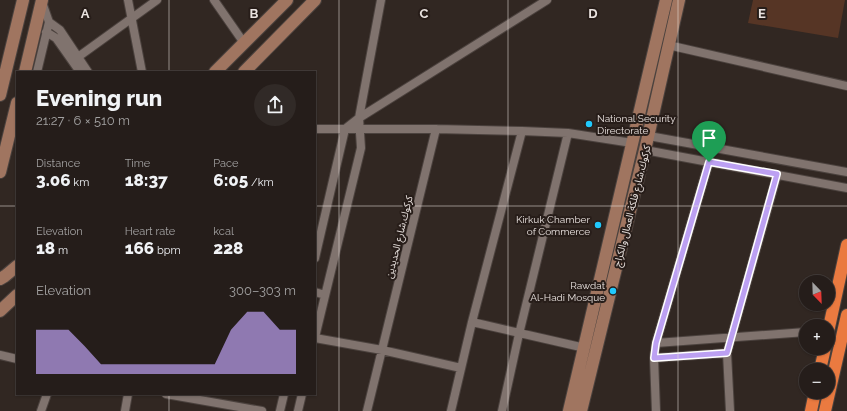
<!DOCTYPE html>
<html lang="en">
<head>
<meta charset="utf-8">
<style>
  :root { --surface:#251d1a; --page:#312a27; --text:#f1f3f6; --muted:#a3a2a2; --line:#423b39; --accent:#bca0f2 }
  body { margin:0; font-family:Raleway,"Noto Sans Arabic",sans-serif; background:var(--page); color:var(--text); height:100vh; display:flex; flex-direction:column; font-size:15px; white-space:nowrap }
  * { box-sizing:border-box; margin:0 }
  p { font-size:13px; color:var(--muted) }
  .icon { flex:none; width:22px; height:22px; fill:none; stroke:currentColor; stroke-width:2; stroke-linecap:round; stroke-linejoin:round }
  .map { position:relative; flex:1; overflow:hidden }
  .sheet { position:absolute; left:16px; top:71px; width:300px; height:324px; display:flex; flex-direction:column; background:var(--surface); border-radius:0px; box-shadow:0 1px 3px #0004,0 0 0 1px var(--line) }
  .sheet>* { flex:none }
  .needle { width:26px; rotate:157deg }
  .tools { position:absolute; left:799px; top:275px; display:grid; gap:8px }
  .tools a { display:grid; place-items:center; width:36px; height:36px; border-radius:50%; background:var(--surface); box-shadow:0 1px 3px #0004,0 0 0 1px var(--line); font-size:20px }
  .pin { position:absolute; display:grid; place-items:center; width:34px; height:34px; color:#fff; margin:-41px -17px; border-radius:50% 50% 50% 0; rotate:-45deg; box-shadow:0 0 4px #0007 }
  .pin .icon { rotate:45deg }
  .round { display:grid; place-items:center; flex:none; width:42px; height:42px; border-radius:21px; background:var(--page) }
  .headline { display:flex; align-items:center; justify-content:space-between; height:68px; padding:0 20px }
  h1 { font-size:22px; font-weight:800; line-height:30px }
  .figures { display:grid; grid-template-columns:repeat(3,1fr); gap:6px; height:68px; padding:4px 20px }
  .figures div { display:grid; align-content:center }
  .figures b { font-size:17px; font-weight:800 }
  .figures small { font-size:11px; font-weight:400 }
  .figures p { font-size:11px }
  .chart { height:112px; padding:8px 20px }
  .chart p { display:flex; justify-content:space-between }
  .chart svg { width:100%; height:72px; margin-top:4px; fill:var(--accent); opacity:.7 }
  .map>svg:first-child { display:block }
  .green { fill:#563525 }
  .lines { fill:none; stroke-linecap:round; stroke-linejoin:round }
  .street-casing { stroke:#4b423e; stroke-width:10 }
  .secondary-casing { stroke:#4b423e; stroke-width:14 }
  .highway-casing { stroke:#4b423e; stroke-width:14 }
  .street { stroke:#80736e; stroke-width:8 }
  .secondary { stroke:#a07560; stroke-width:12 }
  .highway { stroke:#ea7a40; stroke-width:12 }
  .route-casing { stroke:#fff; stroke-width:8 }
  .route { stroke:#bca0f2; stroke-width:5 }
  .grid { fill:none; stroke:#e9e2df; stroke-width:1; stroke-opacity:0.55 }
  .poi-dot { fill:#20c9fd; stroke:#271d19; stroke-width:1.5 }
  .labels { text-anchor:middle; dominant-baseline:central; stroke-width:4; stroke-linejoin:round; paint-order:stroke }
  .poi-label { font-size:10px; fill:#e9e2df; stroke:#271d19; text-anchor:end }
  .street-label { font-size:10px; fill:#e9e2df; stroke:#271d19 }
  .grid-label { font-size:13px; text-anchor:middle; font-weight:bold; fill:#e9e2df; stroke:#271d19; stroke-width:4; stroke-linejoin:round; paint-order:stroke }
</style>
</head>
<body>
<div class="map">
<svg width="847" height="411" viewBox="0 0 847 411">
  <rect width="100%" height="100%" fill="#312722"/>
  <path class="green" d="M753,0H845L838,38L748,23Z"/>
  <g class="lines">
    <g class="street-casing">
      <path id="street" d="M128,0L142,72
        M214,0L244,43
        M49,22L60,30L88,72
        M46,32L56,38L80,72
        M668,45L847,86
        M78,57L157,0
        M37,72L49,22L42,2
        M315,129H436L522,131L568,133L632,143
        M649,136L847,172
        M645,150L847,188
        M315,258L345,129L359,118L547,0
        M315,292L325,295
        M472,322L585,348
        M315,337L361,148L359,118L381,0
        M315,338L382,350L461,368
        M656,343L806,332
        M0,355L17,359
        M654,358L727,353
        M166,394L262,411
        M41,411L47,394
        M125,411L128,394
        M280,411L284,394
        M298,411L302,394
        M367,411L436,129
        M451,411L472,322L522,131
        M502,411L519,334L568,133
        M656,411L654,358L656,343L709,162
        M730,411L727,353L777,175"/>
    </g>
    <g class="secondary-casing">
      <path id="secondary" d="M25,72L42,0
        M215,72L287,0
        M244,72L315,0
        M0,95L23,0
        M0,172L17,103
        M0,279L5,276L17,266
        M0,311L17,295
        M569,411L666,0
        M581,411L645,150L679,0"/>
    </g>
    <g class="highway-casing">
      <path id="highway" d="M828,332L847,245
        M820,370L825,348
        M811,411L815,392
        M825,411L847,315"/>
    </g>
    <use href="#street" class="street"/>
    <use href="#secondary" class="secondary"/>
    <use href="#highway" class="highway"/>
  </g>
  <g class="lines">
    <g class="route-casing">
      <path id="route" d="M709,162L777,174L727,353L654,358L656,343Z"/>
    </g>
    <use href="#route" class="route"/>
  </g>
  <path class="grid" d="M169,0V72M339,0V411M508,0V411M678,0V411M0,206H17M315,206H847M169,394V411"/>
  <g class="poi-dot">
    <circle cx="589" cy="124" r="4"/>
    <circle cx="598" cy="225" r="4"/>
    <circle cx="613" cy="291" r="4"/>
  </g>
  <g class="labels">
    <g class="poi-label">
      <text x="597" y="118" text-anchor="start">National Security<tspan x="597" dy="12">Directorate</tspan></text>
      <text x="590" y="219">Kirkuk Chamber<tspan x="590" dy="12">of Commerce</tspan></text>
      <text x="605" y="285">Rawdat<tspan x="605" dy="12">Al-Hadi Mosque</tspan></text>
    </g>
    <g class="street-label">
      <text transform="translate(632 206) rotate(-76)">كركوك,شارع فلكة العمال والكراج</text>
      <text transform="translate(399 237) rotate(-76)">كركوك,شارع الحديدين</text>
    </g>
  </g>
  <g class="grid-label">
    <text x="85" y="18">A</text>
    <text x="254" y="18">B</text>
    <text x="424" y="18">C</text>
    <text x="593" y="18">D</text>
    <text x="762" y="18">E</text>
  </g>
</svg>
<div class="tools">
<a><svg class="needle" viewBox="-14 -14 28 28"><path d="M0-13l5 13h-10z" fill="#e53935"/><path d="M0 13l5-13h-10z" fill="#a3a2a2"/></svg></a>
<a>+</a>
<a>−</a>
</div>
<div class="pin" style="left:709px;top:162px;background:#1e9e55"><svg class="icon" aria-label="arrive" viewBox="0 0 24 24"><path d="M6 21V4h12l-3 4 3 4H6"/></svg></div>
<section class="sheet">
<div class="headline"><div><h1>Evening run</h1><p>21:27 · 6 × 510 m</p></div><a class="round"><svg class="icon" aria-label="share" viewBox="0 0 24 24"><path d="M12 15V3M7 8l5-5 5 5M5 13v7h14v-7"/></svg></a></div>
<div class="figures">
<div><p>Distance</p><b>3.06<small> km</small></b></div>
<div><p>Time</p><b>18:37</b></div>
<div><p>Pace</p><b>6:05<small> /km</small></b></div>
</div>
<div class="figures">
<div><p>Elevation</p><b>18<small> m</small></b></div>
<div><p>Heart rate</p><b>166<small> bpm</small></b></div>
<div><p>kcal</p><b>228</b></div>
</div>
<div class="chart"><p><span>Elevation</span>300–303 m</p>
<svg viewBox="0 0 160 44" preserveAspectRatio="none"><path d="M0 44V17L10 17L20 17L30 27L40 38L50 38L60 38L70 38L80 38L90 38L100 38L110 38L120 17L130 6L140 6L150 17L160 17V44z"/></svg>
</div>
</section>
</div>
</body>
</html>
